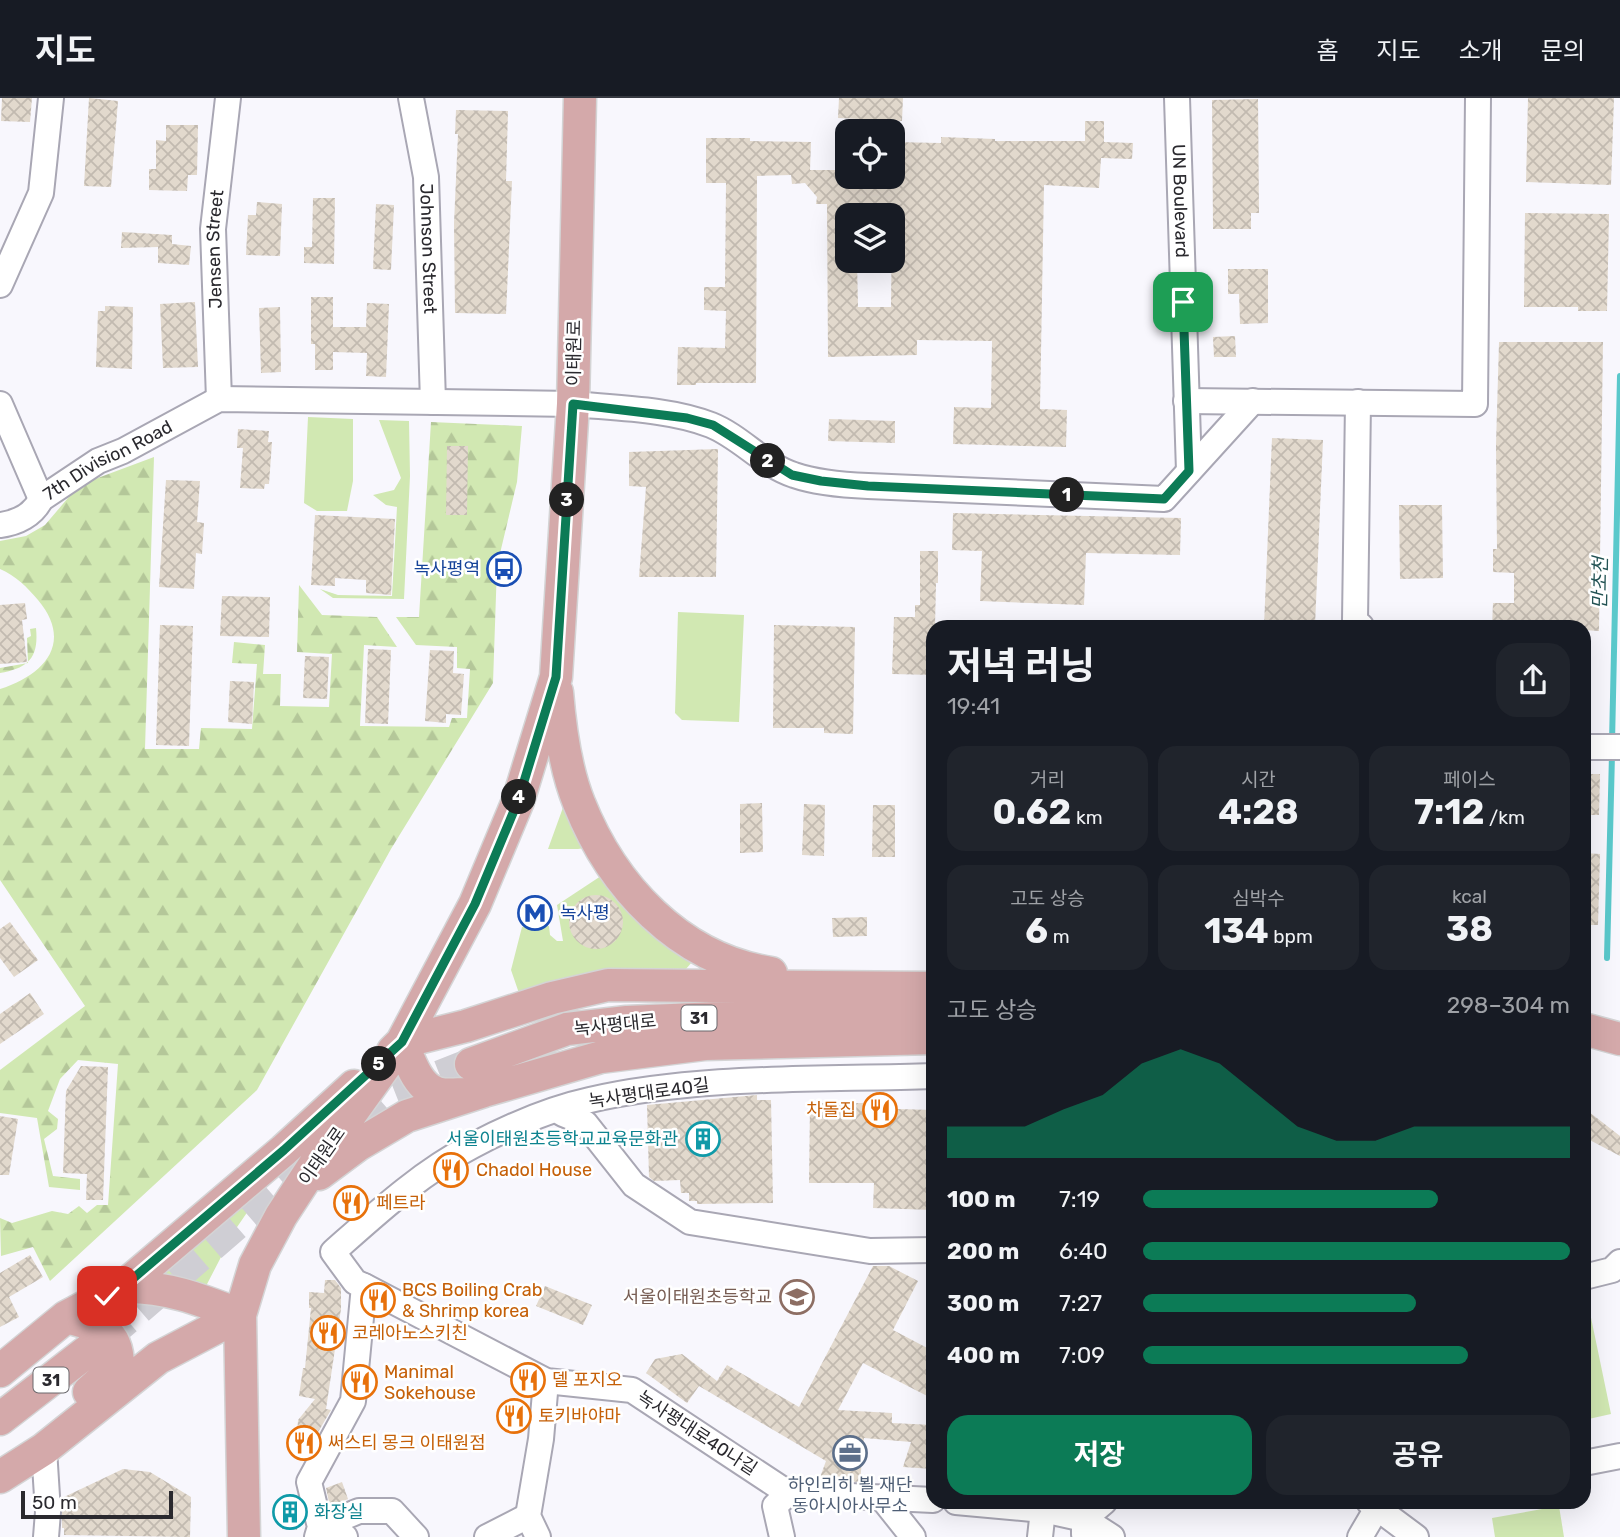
<!DOCTYPE html>
<html lang="ko">
<head>
<meta charset="utf-8">
<style>
  :root { --surface:#171b24; --page:#20242c; --text:#f1f3f6; --muted:#9ea1a6; --line:#363941; --accent:#0c7b56 }
  body { margin:0; font-family:Rubik,"Noto Sans KR",sans-serif; background:var(--page); color:var(--text); height:100vh; display:flex; flex-direction:column; font-size:26px; white-space:nowrap }
  * { box-sizing:border-box; margin:0 }
  p { font-size:23px; color:var(--muted) }
  .icon { flex:none; width:38px; height:38px; fill:none; stroke:currentColor; stroke-width:2; stroke-linecap:round; stroke-linejoin:round }
  .map { position:relative; flex:1; overflow:hidden }
  .side { position:absolute; left:926px; top:522px; width:665px; height:889px; display:flex; flex-direction:column; background:var(--surface); border-radius:21px; box-shadow:0 7px 28px #0002 }
  .side>* { flex:none }
  .buttons { position:absolute; left:835px; top:21px; display:grid; gap:14px }
  .buttons a { display:grid; place-items:center; width:70px; height:70px; border-radius:14px; background:var(--surface); box-shadow:0 7px 28px #0002; font-size:35px }
  .scale { position:absolute; left:21px; bottom:18px; width:152px; box-sizing:border-box; padding-left:7px; border:4px solid #2a292e; border-top:0; font-size:19px; line-height:24px; white-space:nowrap; color:#2a292e; -webkit-text-stroke:5px #fff; paint-order:stroke }
  .pin { position:absolute; display:grid; place-items:center; width:60px; height:60px; color:#fff; margin:-30px; border-radius:14px; box-shadow:0 4px 10px #0006 }
  .km { position:absolute; width:35px; height:35px; margin:-18px; border-radius:50%; background:#222; color:#fff; font-size:19px; line-height:35px; text-align:center }
  .round { display:grid; place-items:center; flex:none; width:74px; height:74px; border-radius:21px; background:var(--page) }
  .headline { display:flex; align-items:center; justify-content:space-between; height:119px; padding:0 21px }
  h1 { font-size:38px; font-weight:700; line-height:52px }
  .stats { display:grid; grid-template-columns:repeat(3,1fr); gap:10px; height:119px; padding:7px 21px }
  .stats div { display:grid; align-content:center; border-radius:18px; background:var(--page); text-align:center }
  .stats b { font-size:35px; font-weight:700 }
  .stats small { font-size:19px; font-weight:400 }
  .stats p { font-size:19px }
  .chart { height:196px; padding:14px 21px }
  .chart p { display:flex; justify-content:space-between }
  .chart svg { width:100%; height:126px; margin-top:7px; fill:var(--accent); opacity:.7 }
  .primary-button { display:flex; gap:14px; margin-top:auto; padding:14px 21px }
  .primary-button a { flex:1; height:80px; border-radius:21px; background:var(--accent); color:#fff; font-size:28px; font-weight:700; line-height:80px; text-align:center }
  .primary-button a+a { background:var(--page); color:var(--text) }
  ul { padding:0 21px; list-style:none; font-size:23px }
  li { display:grid; grid-template-columns:112px 84px 1fr; align-items:center; height:52px }
  li i { height:18px; border-radius:9px; background:var(--accent) }
  header { display:flex; align-items:center; gap:42px; box-sizing:border-box; height:98px; padding:0 35px; background:var(--surface); border-bottom:2px solid var(--line) }
  header strong { font-size:33px }
  nav { display:flex; gap:38px; margin-inline-start:auto; font-size:24px }
  .map>svg:first-child { display:block }
  .green { fill:#d1e8b2 }
  .forest { fill:url(#forest-firs) }
  .lines { fill:none; stroke-linecap:round; stroke-linejoin:round }
  .stream { stroke:#5ac8cb; stroke-width:6 }
  .building { fill:url(#building-cross-hatch); fill-rule:evenodd }
  .major-tunnel { stroke:#cfced4; stroke-width:32; stroke-dasharray:32 16; stroke-linecap:butt }
  .minor-casing { stroke:#a9a7b4; stroke-width:28 }
  .major-casing { stroke:#d4d4d5; stroke-width:35 }
  .minor { stroke:#fff; stroke-width:24 }
  .major { stroke:#d4a9aa; stroke-width:32 }
  .route-casing { stroke:#fff; stroke-width:14 }
  .route { stroke:#0c7b56; stroke-width:9 }
  .labels { text-anchor:middle; dominant-baseline:central; stroke-width:5; stroke-linejoin:round; paint-order:stroke }
  .shield { fill:#fff; stroke:#6a696d; stroke-width:2 }
  .shield-label { font-size:16px; font-weight:bold; fill:#2a292e }
  .street-label { font-size:18px; fill:#2a292e; stroke:#fff }
  .transit-label { font-size:18px; fill:#164399; stroke:#fff; text-anchor:end }
  .food-label { font-size:18px; fill:#c56008; stroke:#fff; text-anchor:start }
  .culture-label { font-size:18px; fill:#0d838f; stroke:#fff; text-anchor:end }
  .education-label { font-size:18px; fill:#785e54; stroke:#fff; text-anchor:end }
  .service-label { font-size:18px; fill:#4e5e75; stroke:#fff }
  .water-label { font-size:19px; font-style:italic; fill:#235354; stroke:#fff }
</style>
</head>
<body>
<header>
<strong>지도</strong>
<nav><a>홈</a><a>지도</a><a>소개</a><a>문의</a></nav>
</header>
<div class="map">
<svg width="1620" height="1439" viewBox="0 0 1620 1439">
  <defs>
    <pattern id="forest-firs" width="22" height="20" patternUnits="userSpaceOnUse" patternTransform="scale(1.75)"><rect width="22" height="20" fill="#d1e8b2"/><path d="M5 1l3.5 6h-7zM16 11l3.5 6h-7z" fill="#b4c799"/></pattern>
    <pattern id="building-cross-hatch" width="8" height="8" patternUnits="userSpaceOnUse" patternTransform="scale(1.75)"><rect width="8" height="8" fill="#e2d9cd"/><path d="M0 0l8 8M0 8l8-8" fill="none" stroke="#c2bab0"/></pattern>
  </defs>
  <rect width="100%" height="100%" fill="#f8f7fd"/>
  <path class="green" d="M308,319L353,321V383L347,413H317L304,405Z
    M379,322L409,323L410,378L404,501L333,500L320,491L338,497L392,498L397,409L386,407L373,397L394,392L401,380Z
    M678,514L744,517L739,624L682,622L675,615Z
    M565,704L599,748L578,751H548Z
    M607,774L690,858L692,864L686,871L521,901L511,872L522,829L549,828L550,837L557,843H563L557,807Z
    M270,1081L235,1132L205,1190L153,1173Z
    M1589,1210L1611,1316L1584,1322V1211Z
    M1559,1408L1564,1439H1495L1492,1420Z"/>
  <path class="forest" d="M431,324L522,328L517,384L497,468L493,585L391,751L257,992L50,1183L33,1149L1,1158L0,1120L12,1125L52,1113L68,1116L79,1108L87,1115L97,1107H108L118,966L78,962L60,981L48,1013L58,1021L57,1031L44,1041L53,1078L80,1081V1092L49,1089L37,1020L0,1015V972L85,908L0,782V591C44,577 74,545 38,502C27,489 16,478 0,471V443L26,438L45,427L79,387L154,359L145,651H199L201,630L252,631L257,566L232,565L234,544L265,547L263,576H281L280,608L329,609L332,556L297,554L299,487L322,517L377,519L397,549L364,547L360,628L449,629L452,620H467L470,571L457,570V549L416,547L396,519H419Z
    M36,530C39,560 28,570 0,575V570L28,565L27,540L31,538L30,531Z"/>
  <g class="lines">
    <path class="stream" d="M1612,645L1620,278
      M1607,860L1612,656"/>
  </g>
  <path class="building" d="M2,0H32L30,24L1,23Z
    M89,0L118,3L111,89L84,88Z
    M839,0H903L902,23L838,20Z
    M1528,0H1614L1611,87L1526,84Z
    M1258,1L1259,115H1251V131H1213L1212,2Z
    M456,12L508,13L506,83H512L506,216L455,215L454,125L458,36H455Z
    M1085,23H1104V44L1133,45L1132,61L1101,60L1099,90L1044,87L1040,311L1067,312L1066,349L953,346L954,309L991,310L992,243L917,242V257L828,259L827,106H816L817,99L805,85L792,86L791,77L757,78L756,285H696V287H677L678,249L725,250L726,213L704,212V189H725L726,85H706V40H750V43L811,44L810,72H847V79H892V44L941,45V39L995,41V43H1085ZM847,117H892L891,209H858L857,163H847Z
    M166,27H198L197,77H188L187,93L149,92V71H156V42L166,43Z
    M313,100H335L334,166L304,165V149H312Z
    M257,104L282,106L280,158L246,157L248,117H256Z
    M376,106L394,107L391,172L373,171Z
    M1525,115L1609,116L1607,213H1578V209H1524Z
    M122,134L172,137V146L191,148L189,167L158,165V149L121,150Z
    M1228,171H1268V225L1240,226L1239,196H1228Z
    M311,199H333V229H366L367,205L389,206L386,279L366,278L367,255L333,254V272H315V246H311Z
    M195,204L198,269L163,270L160,206Z
    M105,208L133,209L132,271L96,269L98,213H105Z
    M280,209L281,274L261,275L259,210Z
    M1235,238L1236,259H1214L1213,239Z
    M1499,244H1603L1599,533L1584,532V528H1492L1493,505H1514V475L1493,474V451H1497L1496,347Z
    M829,321L895,323V345L828,343Z
    M238,331L269,333L268,344H272L269,386H265L264,391L240,390L243,350H237Z
    M1272,340L1323,342L1315,528H1264Z
    M447,348H468L467,417H446Z
    M718,351L716,479H639L646,389L629,388V354Z
    M166,382L200,383L197,424L204,425L202,456L196,455L194,491L159,489Z
    M1399,407H1442L1443,480L1400,481Z
    M953,415L1181,420L1180,457L1086,455L1084,507L980,503L982,453L952,452Z
    M315,417L395,421L391,497L366,495V482L335,480V488L311,487Z
    M920,453H938V485H936L935,528H933V577L892,576L894,519H915V507H920Z
    M222,498L270,499L269,539L220,538Z
    M25,505L27,521L22,522L27,564L0,566V507Z
    M160,527L193,528L189,648L156,647Z
    M774,527L855,529L853,636L824,635V630H773Z
    M368,551L391,552L388,626L365,625Z
    M430,552L454,553L453,575L464,576L461,617L446,616V625L425,623Z
    M305,558L329,559L327,601L303,600Z
    M230,583L254,584L252,626L228,624Z
    M1584,676H1600L1599,717H1584Z
    M762,705L763,754L740,755V706Z
    M804,706L825,707L824,758L802,757Z
    M873,707H895V759H872Z
    M1584,755L1600,756L1598,827H1584Z
    M569 824a27 27 0 1 1 54 0a27 27 0 1 1-54 0Z
    M867,819V838L833,839L832,820Z
    M10,824L38,862L14,879L0,860V831Z
    M30,895L44,916L0,946V916Z
    M81,968L108,969L103,1102H86L87,1076L63,1075L66,993Z
    M757,997V1002H771L773,1105L697,1106V1103H689V1095H681L680,1082L654,1083L649,1079L647,1007Z
    M810,1005H863V1010L933,1012V1112L873,1110L874,1085H809Z
    M1584,1010L1620,1038V1058L1584,1039Z
    M0,1018L18,1021L9,1077H0Z
    M30,1157L43,1179L9,1199L19,1219L0,1229V1175Z
    M873,1168H889L918,1183L893,1232L933,1253V1301L863,1265L838,1312L892,1315V1325L933,1327V1371L903,1369L911,1344L864,1340L860,1384L819,1382L826,1363L699,1288L687,1305L646,1275L655,1261L682,1256L717,1283L727,1267L799,1309Z
    M325,1182H335L341,1190V1211L326,1311L331,1312L304,1358L297,1337L298,1322L315,1301L299,1298L303,1270H305L311,1210H309V1194L324,1195Z
    M545,1188L592,1207L583,1227L536,1208Z
    M123,1371L150,1374L191,1399L190,1439L64,1437V1430H62V1400Z
    M342,1384L348,1401L330,1409L326,1390Z
    M297,1400V1432L282,1431V1405Z"/>
  <g class="lines">
    <path class="major-tunnel" d="M102,1242L380,1002L471,966"/>
    <g class="minor-casing">
      <g id="minor">
        <path id="s1" d="M411,0L426,79L433,304"/>
        <path id="s2" d="M1177,0L1189,373"/>
        <path d="M0,187L41,95L51,0"/>
        <path id="s3" d="M219,301L213,131L228,0"/>
        <path d="M1186,303L1475,306L1478,0"/>
        <path d="M1358,304L1355,523L1361,528"/>
        <path d="M0,306L41,401"/>
        <path id="s4" d="M0,427C17,425 33,417 41,401L98,363L123,353L219,301L573,306C616,310 671,311 711,327C741,339 763,367 794,377C817,385 844,387 868,388L1164,401L1253,303"/>
        <path d="M1584,649H1620"/>
        <path d="M563,1011V1016L585,1025L634,1087L690,1124L870,1153L933,1152"/>
        <path d="M1584,1179L1612,1172L1620,1164"/>
        <path d="M364,1188L546,1283L632,1292L788,1395L933,1402"/>
        <path d="M44,1351L48,1414L46,1439"/>
        <path d="M1584,1365L1620,1358"/>
        <path d="M882,1400L913,1439"/>
        <path d="M956,1404L1043,1412L1084,1421L1112,1439"/>
        <path d="M1040,1404L1043,1412L1040,1439"/>
        <path d="M1369,1404L1416,1439"/>
        <path d="M1084,1436V1421L1104,1404"/>
        <path d="M317,1439L320,1429L309,1384L353,1303L364,1188L355,1184L333,1154C376,1116 420,1075 472,1048C508,1029 549,1011 590,1002C697,977 822,982 933,978"/>
        <path d="M345,1439L320,1429L359,1413H392L416,1439"/>
        <path d="M487,1439L528,1418"/>
        <path d="M538,1439L528,1418L541,1341L546,1283"/>
        <path d="M782,1439L775,1408L788,1395"/>
        <path d="M1360,1439L1377,1410"/>
      </g>
    </g>
    <g class="major-casing">
      <path id="major" d="M557,594C560,631 565,670 579,705C612,788 679,861 771,875
        M1584,931L1620,941
        M402,944C409,961 417,989 437,995C445,998 458,996 466,996
        M393,953L402,944L466,928L552,900L608,887L933,890
        M471,966L567,931L627,924L741,919L933,916
        M319,1076L358,1047L407,1018L484,993L601,959L705,946L933,940
        M123,1189C166,1188 199,1201 240,1217
        M66,1219C97,1227 118,1231 118,1268L89,1294
        M0,1273L66,1219L123,1189L284,1052L354,988
        M0,1321L102,1242
        M0,1379L44,1351L158,1260L240,1217
        M244,1439L240,1217L255,1167L281,1118L317,1063L402,944L475,806L518,703L556,579L573,306L580,0"/>
    </g>
    <use href="#minor" class="minor"/>
    <use href="#major" class="major"/>
  </g>
  <g class="lines">
    <g class="route-casing">
      <path id="route" d="M107,1198L123,1189L284,1052L402,944L475,806L518,703L556,579L573,306L687,320L713,327L792,377L821,383L868,388L1164,401L1189,373L1183,204"/>
    </g>
    <use href="#route" class="route"/>
  </g>
  <defs>
    <g id="bus-ring" transform="scale(1.75)"><circle r="9.5" fill="#fff" stroke="#1a4fb4" stroke-width="1.5"/><path d="M-5-6H5V4H4V6H2V4H-2V6H-4V4H-5ZM-3.5-4V0h7V-4ZM-3.5 1.2v1.5H-2V1.2ZM2 1.2v1.5H3.5V1.2Z" fill="#1a4fb4"/></g>
    <g id="metro-ring" transform="scale(1.75)"><circle r="9.5" fill="#fff" stroke="#1a4fb4" stroke-width="1.5"/><path d="M-5.5 5V-5H-3L0 0L3-5H5.5V5H3V-.5L0 4L-3-.5V5Z" fill="#1a4fb4"/></g>
    <g id="restaurant-ring" transform="scale(1.75)"><circle r="9.5" fill="#fff" stroke="#e8710a" stroke-width="1.5"/><path d="M-5-6h1v4h1v-4h1v4h1v-4h1v5L-1.5 .5V6h-2V.5L-5-1ZM5-6V6H3V1.5H1.5Q1.5-4 5-6Z" fill="#e8710a"/></g>
    <g id="building-ring" transform="scale(1.75)"><circle r="9.5" fill="#fff" stroke="#0f9aa8" stroke-width="1.5"/><path d="M-4-6H4V6H1V3H-1V6H-4ZM-2.5-4.3h1.7v1.8h-1.7ZM.8-4.3h1.7v1.8H.8ZM-2.5-1h1.7V.8h-1.7ZM.8-1h1.7V.8H.8Z" fill="#0f9aa8"/></g>
    <g id="school-ring" transform="scale(1.75)"><circle r="9.5" fill="#fff" stroke="#8d6e63" stroke-width="1.5"/><path d="M0-5L7-2L0 1L-7-2ZM-4 1L0 2.5L4 1V4Q0 6-4 4Z" fill="#8d6e63"/></g>
    <g id="office-ring" transform="scale(1.75)"><circle r="9.5" fill="#fff" stroke="#5c6f8a" stroke-width="1.5"/><path d="M-6-3h4V-5.5h4V-3h4V5H-6ZM-1-4.5V-3h2v-1.5ZM-6 0V1H6V0Z" fill="#5c6f8a"/></g>
  </defs>
  <g fill-rule="evenodd">
    <use href="#bus-ring" x="504" y="471"/>
    <use href="#metro-ring" x="535" y="815"/>
    <use href="#restaurant-ring" x="880" y="1012"/>
    <use href="#building-ring" x="703" y="1041"/>
    <use href="#restaurant-ring" x="451" y="1072"/>
    <use href="#restaurant-ring" x="351" y="1105"/>
    <use href="#school-ring" x="797" y="1199"/>
    <use href="#restaurant-ring" x="378" y="1202"/>
    <use href="#restaurant-ring" x="328" y="1235"/>
    <use href="#restaurant-ring" x="528" y="1282"/>
    <use href="#restaurant-ring" x="360" y="1284"/>
    <use href="#restaurant-ring" x="514" y="1318"/>
    <use href="#restaurant-ring" x="304" y="1345"/>
    <use href="#office-ring" x="850" y="1355"/>
    <use href="#building-ring" x="290" y="1414"/>
  </g>
  <g class="labels">
    <g class="shield">
      <rect x="681.5" y="907.5" width="35" height="25" rx="5"/>
      <rect x="33.5" y="1269.5" width="35" height="25" rx="5"/>
    </g>
    <g class="shield-label">
      <text x="699" y="920">31</text>
      <text x="51" y="1282">31</text>
    </g>
    <g class="street-label">
      <text stroke="none"><textPath href="#s2" startOffset="103">UN Boulevard</textPath></text>
      <text stroke="none"><textPath href="#s3" startOffset="150">Jensen Street</textPath></text>
      <text stroke="none"><textPath href="#s1" startOffset="152">Johnson Street</textPath></text>
      <text transform="translate(574 255) rotate(-89)">이태원로</text>
      <text stroke="none"><textPath href="#s4" startOffset="128">7th Division Road</textPath></text>
      <text transform="translate(615 927) rotate(-6)">녹사평대로</text>
      <text transform="translate(649 995) rotate(-8)">녹사평대로40길</text>
      <text transform="translate(322 1058) rotate(-55)">이태원로</text>
      <text transform="translate(697 1335) rotate(33)">녹사평대로40나길</text>
    </g>
    <g class="transit-label">
      <text x="480" y="471">녹사평역</text>
      <text x="560" y="815" text-anchor="start">녹사평</text>
    </g>
    <g class="food-label">
      <text x="856" y="1012" text-anchor="end">차돌집</text>
      <text x="476" y="1072">Chadol House</text>
      <text x="376" y="1105">페트라</text>
      <text x="402" y="1192">BCS Boiling Crab<tspan x="402" dy="21">&amp; Shrimp korea</tspan></text>
      <text x="352" y="1235">코레아노스키친</text>
      <text x="384" y="1274">Manimal<tspan x="384" dy="21">Sokehouse</tspan></text>
      <text x="552" y="1282">델 포지오</text>
      <text x="538" y="1318">토키바야마</text>
      <text x="328" y="1345">써스티 몽크 이태원점</text>
    </g>
    <g class="culture-label">
      <text x="678" y="1041">서울이태원초등학교교육문화관</text>
      <text x="314" y="1414" text-anchor="start">화장실</text>
    </g>
    <g class="education-label">
      <text x="772" y="1199">서울이태원초등학교</text>
    </g>
    <g class="service-label">
      <text x="850" y="1387">하인리히 뵐 재단<tspan x="850" dy="21">동아시아사무소</tspan></text>
    </g>
    <g class="water-label">
      <text transform="translate(1600 485) rotate(-89)">만초천</text>
    </g>
  </g>
</svg>
<div class="buttons">
<a><svg class="icon" aria-label="locate" viewBox="0 0 24 24"><circle cx="12" cy="12" r="6"/><path d="M12 2v4M12 18v4M2 12h4M18 12h4"/></svg></a>
<a><svg class="icon" aria-label="layers" viewBox="0 0 24 24"><path d="M12 4l9 5-9 5-9-5zM3 14l9 5 9-5"/></svg></a>
</div>
<div class="scale">50 m</div>
<div class="pin" style="left:1183px;top:204px;background:#1e9e55"><svg class="icon" aria-label="arrive" viewBox="0 0 24 24"><path d="M6 21V4h12l-3 4 3 4H6"/></svg></div>
<div class="pin" style="left:107px;top:1198px;background:#d93025"><svg class="icon" aria-label="check" viewBox="0 0 24 24"><path d="M5 12l5 5 9-10"/></svg></div>
<b class="km" style="left:1067px;top:397px">1</b>
<b class="km" style="left:768px;top:363px">2</b>
<b class="km" style="left:567px;top:402px">3</b>
<b class="km" style="left:519px;top:699px">4</b>
<b class="km" style="left:379px;top:966px">5</b>
<section class="side">
<div class="headline"><div><h1>저녁 러닝</h1><p>19:41</p></div><a class="round"><svg class="icon" aria-label="share" viewBox="0 0 24 24"><path d="M12 15V3M7 8l5-5 5 5M5 13v7h14v-7"/></svg></a></div>
<div class="stats">
<div><p>거리</p><b>0.62<small> km</small></b></div>
<div><p>시간</p><b>4:28</b></div>
<div><p>페이스</p><b>7:12<small> /km</small></b></div>
</div>
<div class="stats">
<div><p>고도 상승</p><b>6<small> m</small></b></div>
<div><p>심박수</p><b>134<small> bpm</small></b></div>
<div><p>kcal</p><b>38</b></div>
</div>
<div class="chart"><p><span>고도 상승</span>298–304 m</p>
<svg viewBox="0 0 160 44" preserveAspectRatio="none"><path d="M0 44V33L10 33L20 33L30 27L40 22L50 11L60 6L70 11L80 22L90 33L100 38L110 38L120 33L130 33L140 33L150 33L160 33V44z"/></svg>
</div>
<ul>
<li><b>100 m</b>7:19<i style="width:69%"></i></li>
<li><b>200 m</b>6:40<i style="width:100%"></i></li>
<li><b>300 m</b>7:27<i style="width:64%"></i></li>
<li><b>400 m</b>7:09<i style="width:76%"></i></li>
</ul>
<div class="primary-button"><a>저장</a><a>공유</a></div>
</section>
</div>
</body>
</html>
